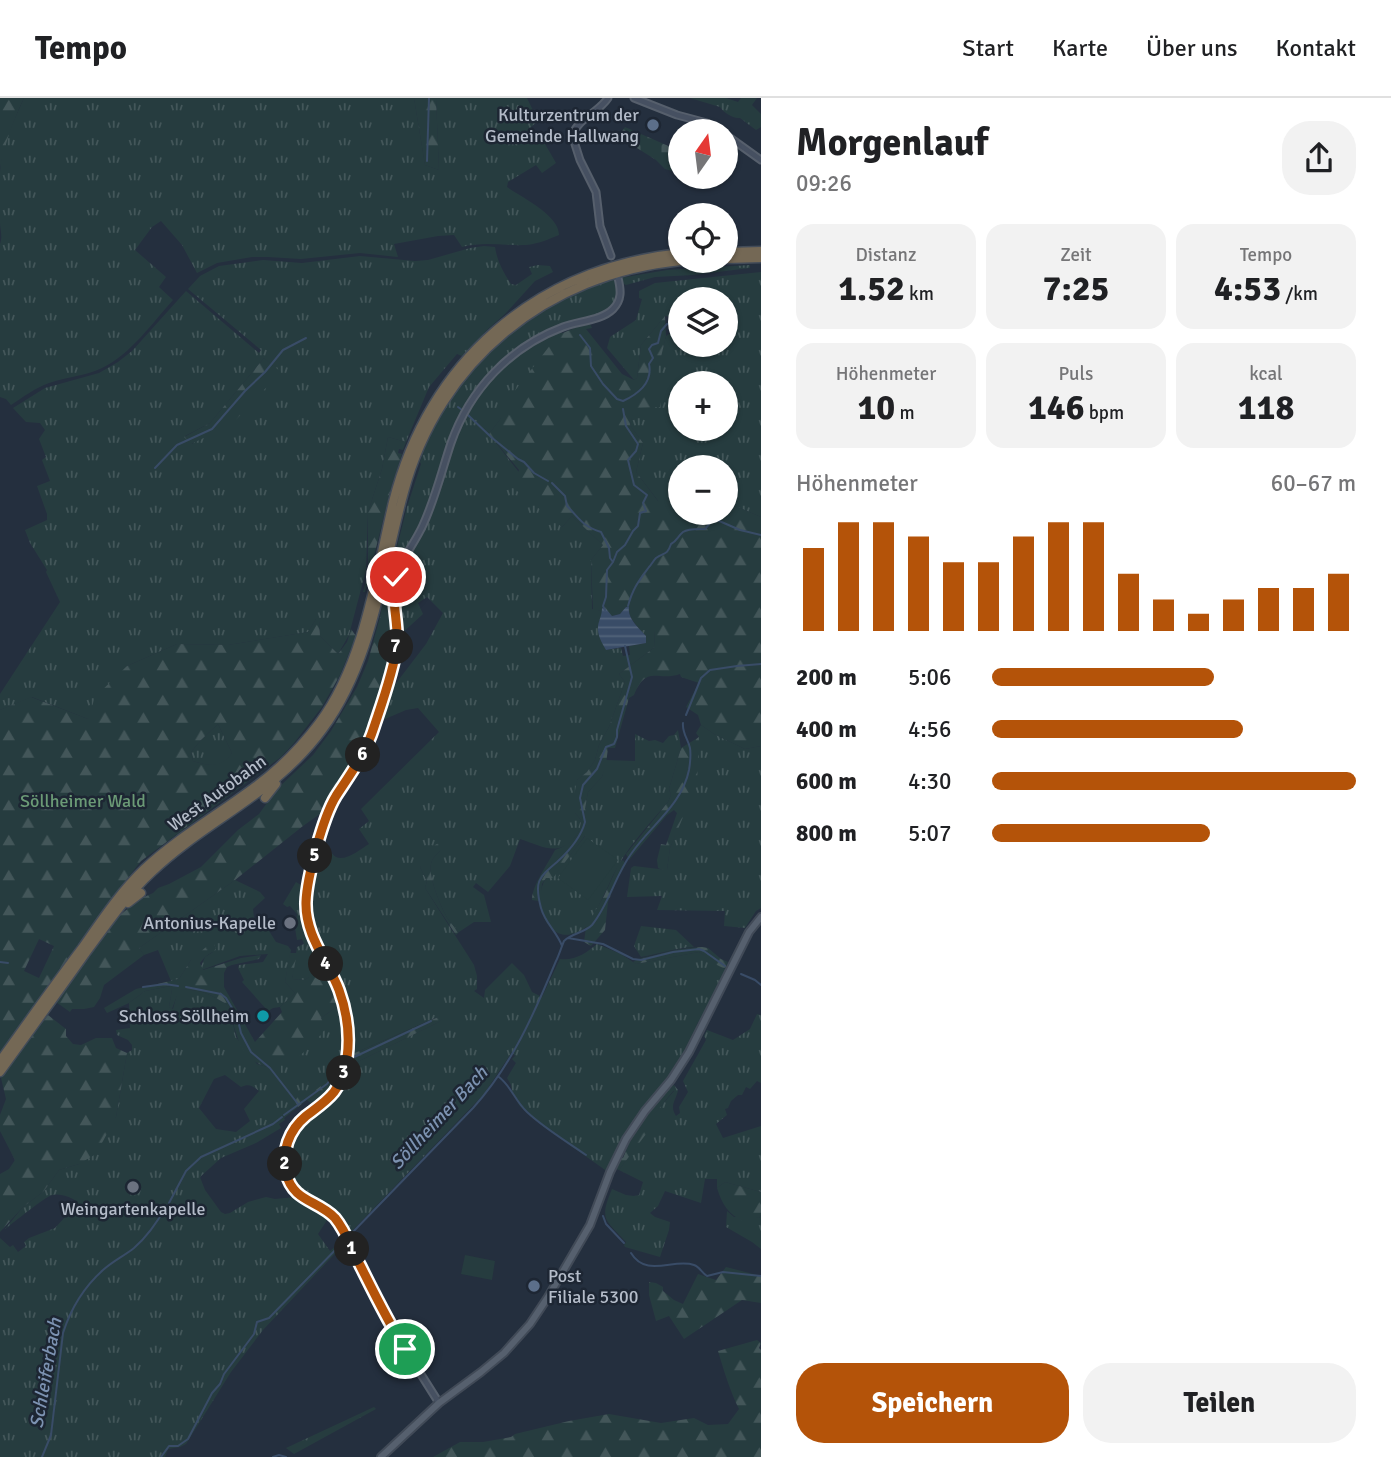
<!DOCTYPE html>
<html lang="de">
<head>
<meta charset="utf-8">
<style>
  :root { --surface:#fff; --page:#f2f2f2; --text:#202124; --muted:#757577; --line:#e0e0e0; --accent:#b45309 }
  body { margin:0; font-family:Signika,sans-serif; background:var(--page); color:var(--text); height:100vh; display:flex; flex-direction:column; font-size:26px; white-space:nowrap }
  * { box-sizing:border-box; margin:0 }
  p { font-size:23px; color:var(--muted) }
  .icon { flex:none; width:38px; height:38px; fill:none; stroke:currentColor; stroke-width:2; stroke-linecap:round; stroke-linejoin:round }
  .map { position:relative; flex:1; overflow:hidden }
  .panel { display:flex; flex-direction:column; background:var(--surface); width:630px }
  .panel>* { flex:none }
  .needle { width:46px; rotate:14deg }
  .tools { position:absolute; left:668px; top:21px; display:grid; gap:14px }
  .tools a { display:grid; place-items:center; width:70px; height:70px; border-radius:50%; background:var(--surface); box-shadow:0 2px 5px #0004; font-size:35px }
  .pin { position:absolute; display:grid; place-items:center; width:60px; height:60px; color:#fff; margin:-30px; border:4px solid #fff; border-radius:50%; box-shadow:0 2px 7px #0007 }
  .km { position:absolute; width:35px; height:35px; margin:-18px; border-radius:50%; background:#222; color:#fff; font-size:19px; line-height:35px; text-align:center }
  .round { display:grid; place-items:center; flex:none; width:74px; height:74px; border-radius:28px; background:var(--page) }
  .overview { display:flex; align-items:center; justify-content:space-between; height:119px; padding:0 35px }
  h1 { font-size:38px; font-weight:700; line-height:52px }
  .figures { display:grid; grid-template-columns:repeat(3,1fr); gap:10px; height:119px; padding:7px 35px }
  .figures div { display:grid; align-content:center; border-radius:18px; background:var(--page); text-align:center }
  .figures b { font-size:35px; font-weight:700 }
  .figures small { font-size:19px; font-weight:400 }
  .figures p { font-size:19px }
  .chart { height:196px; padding:14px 35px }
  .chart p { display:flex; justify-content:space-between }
  .chart svg { width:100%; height:126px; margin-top:7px; stroke:var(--accent); stroke-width:6 }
  .button { display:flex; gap:14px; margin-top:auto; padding:14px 35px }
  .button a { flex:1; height:80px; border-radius:28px; background:var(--accent); color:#fff; font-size:28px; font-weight:700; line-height:80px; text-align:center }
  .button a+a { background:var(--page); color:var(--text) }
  ul { padding:0 35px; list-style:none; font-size:23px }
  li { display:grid; grid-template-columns:112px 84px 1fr; align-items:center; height:52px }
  li i { height:18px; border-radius:9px; background:var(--accent) }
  header { display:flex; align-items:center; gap:42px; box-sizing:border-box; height:98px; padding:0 35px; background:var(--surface); border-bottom:2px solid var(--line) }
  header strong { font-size:33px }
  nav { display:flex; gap:38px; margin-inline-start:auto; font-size:24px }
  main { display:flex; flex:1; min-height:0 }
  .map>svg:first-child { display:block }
  .grass { fill:url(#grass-tufts); fill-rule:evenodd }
  .forest { fill:url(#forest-firs); fill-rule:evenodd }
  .cemetery { fill:url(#cemetery-stones) }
  .garden { fill:#263c3f }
  .water { fill:url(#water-rules) }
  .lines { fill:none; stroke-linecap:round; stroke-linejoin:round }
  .stream { stroke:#394c67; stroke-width:2 }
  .secondary-casing { stroke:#565f6c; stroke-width:9 }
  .primary-casing { stroke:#414a57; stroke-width:10 }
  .highway-casing { stroke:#434c59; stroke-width:11 }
  .secondary { stroke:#465061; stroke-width:5 }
  .primary { stroke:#56606e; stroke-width:6 }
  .highway { stroke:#746855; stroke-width:8 }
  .route-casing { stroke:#fff; stroke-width:14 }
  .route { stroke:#b45309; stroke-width:9 }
  .service-dot { fill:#5c6f8a; stroke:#1d2633; stroke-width:2.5 }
  .worship-dot { fill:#6b7280; stroke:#1d2633; stroke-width:2.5 }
  .culture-dot { fill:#0f9aa8; stroke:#1d2633; stroke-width:2.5 }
  .labels { text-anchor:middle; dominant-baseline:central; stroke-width:5; stroke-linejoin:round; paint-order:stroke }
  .poi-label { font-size:18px; fill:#b4bcc9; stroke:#1d2633; text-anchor:end }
  .street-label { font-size:18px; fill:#b4bcc9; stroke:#1d2633 }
  .park-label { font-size:18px; fill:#6b9a76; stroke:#1d2633 }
  .water-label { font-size:19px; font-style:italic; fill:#7c92b1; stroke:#1d2633 }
</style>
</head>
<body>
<header>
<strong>Tempo</strong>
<nav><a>Start</a><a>Karte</a><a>Über uns</a><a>Kontakt</a></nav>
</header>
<main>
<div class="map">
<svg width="761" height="1359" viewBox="0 0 761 1359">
  <defs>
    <pattern id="grass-tufts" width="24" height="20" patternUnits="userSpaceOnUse" patternTransform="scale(1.75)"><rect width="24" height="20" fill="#263c3f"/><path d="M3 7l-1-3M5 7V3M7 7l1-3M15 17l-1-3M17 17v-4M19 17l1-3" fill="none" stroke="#435659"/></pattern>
    <pattern id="forest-firs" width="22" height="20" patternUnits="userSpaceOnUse" patternTransform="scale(1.75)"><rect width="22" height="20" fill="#263c3f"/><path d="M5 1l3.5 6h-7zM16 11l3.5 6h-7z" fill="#435659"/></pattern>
    <pattern id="cemetery-stones" width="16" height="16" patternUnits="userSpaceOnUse" patternTransform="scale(1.75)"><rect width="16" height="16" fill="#263c3f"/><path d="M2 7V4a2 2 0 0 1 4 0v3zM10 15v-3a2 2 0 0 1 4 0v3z" fill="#435659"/></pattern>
    <pattern id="water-rules" width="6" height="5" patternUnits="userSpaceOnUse" patternTransform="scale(1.75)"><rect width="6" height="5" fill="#394c67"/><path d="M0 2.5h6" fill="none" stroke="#53647b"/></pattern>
  </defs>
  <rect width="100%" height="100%" fill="#242f3e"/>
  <path class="grass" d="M24,0H414L425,67L439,72L436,0H527L538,23L531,29L541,39L556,65L542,75L536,67L508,84L507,89C523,100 559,117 559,137C549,141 538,146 526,147C504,148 484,143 462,149L454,137L438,138L394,146L398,159L360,155L301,161L268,159H252L217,165L197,175L182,147L161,123L152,129L135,152L166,179L159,189L173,202C153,224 130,257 102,270C85,278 66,279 49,285C35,290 23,299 11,307L6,301L0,299V146C3,138 0,132 0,124C0,107 0,90 0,74C1,48 14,23 24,0Z
    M690,0H726L738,4L741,0H757L752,7L761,16V29L756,32L740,20C733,21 723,14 720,9Z
    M484,148L495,149C497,163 503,174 511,186L516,187L532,176L529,169L538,167L550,168L553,174L535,183L505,216L488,231L462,258L457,256L429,289L406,344L388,339L382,371L368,414L366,472L349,537L338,556L320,538L319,522L316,521L308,534L228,547L177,546L127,568L88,621L32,599L0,612V596L60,504L46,474L47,472L30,445L25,432L47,422V416L37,388L50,383L42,362L46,359L39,341L45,332L40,325L26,324L13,310L45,290L99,275L118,264L132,253L186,193L259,255L261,252L188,191L200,178L219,168L263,162L302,165L360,158L415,163L428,162L470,150ZM264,260L280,274L192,346L185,338L210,325Z
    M750,167V170L693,177L655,179L626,187L622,185L620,180L667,172Z
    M761,174V419L733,407L726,406V369H681V408L659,404L636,374L643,345L630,327L634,310L651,297L666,238L681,228V247H726V201H681V213L677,216L678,221L665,218L641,247L637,280L634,282L607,250L610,239L636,222L642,201L639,200V193L655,185ZM681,285H726V331H681Z
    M616,179C617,185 619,192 618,197C614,219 581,221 564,227L560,242L489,336L562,429L572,418L603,447L591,462L592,511L602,513V517L598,528L606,552L621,550L623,558L630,557L629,548L646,545V538L640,532H654L655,549L619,576L625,584L609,629L599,647L595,662L587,674L577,682L575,715L581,722C581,729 580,732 576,738C559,760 542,748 520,741L510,768L488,794L476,785L473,789L484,797L491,824H474L459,834C456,830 451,826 448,821C441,810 428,778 431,766C432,760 437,756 441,752L428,760L420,769L427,783L425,790L474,867L477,878V891L474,893L484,900L485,892L512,865L524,877L532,894L542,899L560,861C575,863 586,855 597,846L621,856L636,866L699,854L726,872L705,915L697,926L694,940L676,972L634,1024L608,1074L540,1026L519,1007L512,993L511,987L507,980L516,965L512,961L515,958L512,954L484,996L348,1137C343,1129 339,1121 331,1114C326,1109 318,1107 312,1103C285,1085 281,1065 293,1036L347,969L439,924L443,920V918L435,920L350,957V934L331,872C325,875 319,874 312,871L309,879L305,882L292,881L297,849L304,846L302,841L297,842L295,830L297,816L290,808L287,809L283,806L296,784L309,792L321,748L323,747C329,750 331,756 336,759C345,764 361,751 369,746L359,731L369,723L361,711L439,634L418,610L406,612L378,624C381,614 387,609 388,599L387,597L426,546L443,515L427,499L418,505L423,516L399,538L396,507C414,505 415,502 423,487L417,480L409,460L404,457L396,473L397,465H393L407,409L421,366L420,364C441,298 492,241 552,207C572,195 594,187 616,179Z
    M218,626L232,655C221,671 210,668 193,663L191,654L201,642Z
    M701,627L714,636L745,651L761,648V810L756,813L745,830L724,828L725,813L657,812L662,798L627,799L631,770L634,768L667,772L670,750L674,740L699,639L696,635Z
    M678,632L681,650L669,691L671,697L668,704C651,724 631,745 618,768C611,780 606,794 599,807C595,813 591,825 585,830C549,855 530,804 546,780L553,779L585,738V711L588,694L602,679L606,662L635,663V636L649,643L655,642L663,645L669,638L674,637Z
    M235,782L260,794L265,800L253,811L254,820L264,825L276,844L288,848L291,852L285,884L295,895L280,909L273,910L268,913L242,884L244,882L238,870L239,867L263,864L268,856L240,858L199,873L205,859L213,854L191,862L179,881L171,883L158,852L144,857L139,850Z
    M641,828L676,832L694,849C675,850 659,856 641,859L634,848Z
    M171,888L172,891L169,909L173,911L178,892C199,890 213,897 229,908L236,939L257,966L267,969L281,980V959H287L321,920L335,910L339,898C343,920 345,940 343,962H341L331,980L307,1002L293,999L298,1009L284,1020L285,1022L279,1026L281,1030L256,1045L221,1060L200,1079L205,1092L221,1114L225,1116L230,1115L248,1104L266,1099L275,1101L296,1099L329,1119L318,1136L330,1153L344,1142L345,1145L263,1232L231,1274L186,1346L180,1349L168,1351L165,1359H0V1140L10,1149L13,1147L18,1154L26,1148L24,1144L29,1140L55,1130L78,1105C73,1099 60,1095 52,1097C45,1099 13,1125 5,1131L22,1110L44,1093L59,1072L79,1066L116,1019L127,955L132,952V947L128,942L117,937L116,932L130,930L129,905L145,893ZM225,977L241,989C249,985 253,988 259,993L244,1011L250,1023L236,1034L216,1031L199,1010L214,981Z
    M757,916L761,917V985L757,983L750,991L746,989L742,997H738L731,1003L728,1010L725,1011L727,1017L716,1026L723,1040L761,1028V1094L725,1084L717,1090V1081H705L701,1105L665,1093L658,1108L650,1115L655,1119L670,1124L669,1132L660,1159L625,1149L624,1147L626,1144C605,1121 599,1122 612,1091L626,1097L634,1098L639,1097L643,1084L619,1072L651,1028L647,1024L674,993L670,989L674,987L678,992C676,1003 669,1007 676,1018L680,1015L679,1009L688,994L683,983L706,942L704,938L707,932L733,942L750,931Z
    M727,1113L734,1119L750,1117L759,1120L761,1117V1151L752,1144L726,1129Z
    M374,1309L376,1311L294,1356L286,1350Z"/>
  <path class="forest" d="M0,0H24C13,23 5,45 0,70Z
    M414,0H436L439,72L425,67Z
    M665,218L666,238L652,297L662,299L660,309L635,310L630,327L643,345L636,374L658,403L681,408V415H726V406L733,407L761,419V648L745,651L714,636L701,627L698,617L686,609L699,585L681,579L680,576C657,584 647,566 634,597L629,600L615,650H608L606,666L602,679L588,694L585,711L593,727L553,780H546L542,786L540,811L539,803L532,802C532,787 548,766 555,752C569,747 581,738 581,722L575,715L573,703L577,682L587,674L595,662L599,647L609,629L625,584L619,576L655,549L654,532H640C635,525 627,518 629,509H626L620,516L611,518L602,510V513L593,512L591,462L603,447L572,418L562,429L512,389L519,372L489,336L501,320L497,316L558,237L589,224L592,230L586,231L622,276L634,282L637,280L641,247Z
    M264,260L281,274L231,327L191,346L184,339L210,325Z
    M388,339L406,344L403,352L399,351L398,355L402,356L391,390L365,494H363L368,477V414L382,371Z
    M394,464L397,465L394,551L389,571L370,634L361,654L334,695L327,711L303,728L235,782L139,850L144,857L104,887L100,900L94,909L84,911H72L70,914L56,904L120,817L140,801L153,795L158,790L169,786L201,769L238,732L259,716L277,691L313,657L331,633L357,589L368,563L380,519L384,494Z
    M316,521H319L320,538L338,556L347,544L351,531L356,538L340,577L322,609L294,645L281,659L141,763L102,813L0,956V612L31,599L88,621L95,599L127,568L177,546L228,547L308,534ZM218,626L232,655C221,670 209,668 193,663L191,654L201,642ZM39,841L54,848L39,880L24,873Z
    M699,639L697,686L670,750L667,772H662L658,770L657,762L661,746L666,747L677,715L674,712L667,717L629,762L626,756L668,704L671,697L669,691L681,650Z
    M439,745L441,748V752C437,756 432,760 431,766C428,778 441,810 448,821C451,826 456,830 459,834L456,837L425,790L427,783L420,769C426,761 429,749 439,745Z
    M623,762L626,766L617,782L608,804L605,832L591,848L584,844L586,829L604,798L619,765Z
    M213,843L216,851L205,859L200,865L203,872L241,860L261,857L259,861L232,867L227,869L224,875V889L255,944L282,914L280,909L295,895L285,884L290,855H297L292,881L305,882L309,879V873L312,871L318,874H327L339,898L335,910L321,920L326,930L314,945L295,962L281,960V981L274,980L267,969C239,962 235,932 229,908C213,897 199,890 179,892L172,911L169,909L172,891L170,888L145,893L129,905L107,915L104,910L136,891L179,881L191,862Z
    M702,849L708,850L721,861L728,864L725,871L717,867L699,854L636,866L633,864C641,859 647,859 655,857C672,852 684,850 702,849Z
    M48,917L66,931V938L73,946L81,947L96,940H112L116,950L127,955L116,1019L96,1056L79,1066L59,1072L44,1093L22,1110L0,1134V1076L9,1071L15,1062L0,1033V1017L6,1001L1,980Z
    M443,917L444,920L439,924L347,969L350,957Z
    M341,961L345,963C340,982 332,997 315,1008L307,1002L298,1009L293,999L297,996H301L307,1001L312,995L331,980Z
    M670,989L674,992L648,1024L652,1028L619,1072L616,1071L620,1060H623L635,1032Z
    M725,1084L761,1094V1117L759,1120L750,1118H745L743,1123C728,1116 722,1106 717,1090Z
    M726,1169L761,1178V1205L742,1202L684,1241L669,1218L656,1223L649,1197V1184L656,1185L663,1189V1193L674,1202L683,1206L698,1176L716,1182Z
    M757,1242L761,1245L759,1250L761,1252V1359H433L460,1344H483L511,1339L515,1336L569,1323L609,1316L661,1325L694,1320L708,1327L728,1326L739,1311C730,1293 724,1273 718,1253Z"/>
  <path class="cemetery" d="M625,29L673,50L668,60L681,67L680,70L672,73L665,71L656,62L637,50L616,41Z"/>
  <path class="garden" d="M587,740L618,762L588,802L558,780Z
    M465,1157L495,1163L492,1182L461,1176Z"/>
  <path class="water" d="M626,509H629C627,520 639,530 646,538V545L606,552C602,545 597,537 598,528C599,522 602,517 602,510L606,511L612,518L620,516Z"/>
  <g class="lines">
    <path class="stream" d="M427,63L429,0
      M580,237L590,250L591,268L603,286L617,301L623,303C638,296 653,285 649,266L653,260L649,251L652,247L658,245L661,233L667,226L677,225L681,221
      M458,309L462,312
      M468,317L491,339L518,361L524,364L534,375L548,383
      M155,370L177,347L212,331L245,293L265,274L283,252L306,240
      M552,385L565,398L567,408C580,421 582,428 601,434L609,450L610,460L613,464
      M628,508C633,490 638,484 649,469C652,466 653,463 656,460C664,454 667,458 671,446C677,443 678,438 683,434C689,430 698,431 705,431L711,424L717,422L740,432L761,437
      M605,512L603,508L606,499L607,472L613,464L617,454L625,447L633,433L638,428L640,415L646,413L643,405L647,397L634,387L628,362L636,353L638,346L626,328L623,311
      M686,617L701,580L710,572L737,568L761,566
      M568,840L603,846L633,861L641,862L673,854L699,851L704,853L725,868
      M562,848C557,834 545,825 541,810C534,784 538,780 557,764C568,754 581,739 585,724L580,700L583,687L597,671L606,649L614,646L617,639V632L632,579L625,548
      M0,864L8,865
      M741,876L755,882L761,887
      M143,889L165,886L178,888
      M186,889L221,896L226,900L237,918L241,935L251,954L270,970L298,1006
      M350,961L431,923
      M499,979C511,988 515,1003 527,1014C544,1030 566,1043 586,1057
      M284,1017L327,986L342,966
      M169,1105L186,1073L201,1059L273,1026L282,1019
      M603,1118L606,1126L624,1145
      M349,1138L473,1010C512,967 534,916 556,863C559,857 561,850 564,843C572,835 584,835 592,827C609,806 615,778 631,756C650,728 682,707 689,672C690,666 691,657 690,650C688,641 682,635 683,625
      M631,1155C646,1180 674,1160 694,1167C700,1169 702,1175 707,1178L723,1174L761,1178
      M42,1359L51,1337L63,1235C71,1210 84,1189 103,1172C113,1163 124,1158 134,1150C148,1138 158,1123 167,1107
      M161,1359L169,1348H178L188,1341L212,1295L220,1286L224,1276L254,1236L257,1224L269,1220L345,1142
      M273,1359L279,1357L286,1359"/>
    <g class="secondary-casing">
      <path id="secondary" d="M608,0C598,15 579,20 572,37L580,62L596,94L600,128L611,158
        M634,0L677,17L707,25L722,33
        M726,37L761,62
        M439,1305C419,1273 398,1241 380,1208C366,1181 355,1150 338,1125C324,1104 294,1105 286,1077C281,1057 287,1036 302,1022C311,1013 324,1006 332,996C339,988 344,977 346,966C351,941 348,911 337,888C324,859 304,834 307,801C308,776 323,720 335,699C348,678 364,659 372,636C378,619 382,602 387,585C391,572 396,559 397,546C398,526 390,506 394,486C398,465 414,447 423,427C435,401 442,372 451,345C470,291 510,249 563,229C578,223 601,223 613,211C622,202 621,192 618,180"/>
    </g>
    <g class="primary-casing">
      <path id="primary" d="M381,1359L439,1305L481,1274L504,1255L530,1226L548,1199L590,1127L610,1074L626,1041L645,1013L671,982L689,954L749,834L761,819"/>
    </g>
    <g class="highway-casing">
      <path id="highway" d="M726,154L761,153
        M726,161L761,160
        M265,700L276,686
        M128,805L141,795
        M0,963C27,925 54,887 82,850C101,823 120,794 144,771C178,739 219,716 256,688C280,670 301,649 319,625C364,565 376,476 393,404C429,263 535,170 681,155
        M0,974C28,935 57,896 85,856C106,828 126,798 152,774C208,721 276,696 323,631C373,563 382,474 404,394C439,263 547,176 681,163"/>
    </g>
    <use href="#secondary" class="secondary"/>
    <use href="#primary" class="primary"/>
    <use href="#highway" class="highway"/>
  </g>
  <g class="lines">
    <g class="route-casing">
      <path id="route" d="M396,479C390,502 399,524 397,547C394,572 382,605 374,629C366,655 351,675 336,698C323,719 307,779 306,804C305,838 328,863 339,892C347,914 350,938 347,960C345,972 341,985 334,994C326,1004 315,1011 306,1018C289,1032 281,1054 286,1075C293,1104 318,1102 335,1120C346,1133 352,1152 360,1167C374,1195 388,1224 405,1251"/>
    </g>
    <use href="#route" class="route"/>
  </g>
  <g class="service-dot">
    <circle cx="653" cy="27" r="7"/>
    <circle cx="534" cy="1188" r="7"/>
  </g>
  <g class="worship-dot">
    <circle cx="290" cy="825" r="7"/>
    <circle cx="133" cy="1089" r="7"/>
  </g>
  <circle class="culture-dot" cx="263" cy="918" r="7"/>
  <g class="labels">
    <g class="poi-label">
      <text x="639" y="17">Kulturzentrum der<tspan x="639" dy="21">Gemeinde Hallwang</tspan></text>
      <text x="276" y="825">Antonius-Kapelle</text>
      <text x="249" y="918">Schloss Söllheim</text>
      <text x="133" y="1111" text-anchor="middle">Weingartenkapelle</text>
      <text x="548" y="1178" text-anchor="start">Post<tspan x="548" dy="21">Filiale 5300</tspan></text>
    </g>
    <g class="street-label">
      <text transform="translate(217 695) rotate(-36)">West Autobahn</text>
    </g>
    <g class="park-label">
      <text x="83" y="703">Söllheimer Wald</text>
    </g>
    <g class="water-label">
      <text transform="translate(439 1020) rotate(-47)">Söllheimer Bach</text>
      <text transform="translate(46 1275) rotate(-80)">Schleiferbach</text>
    </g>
  </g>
</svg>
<div class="tools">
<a><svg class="needle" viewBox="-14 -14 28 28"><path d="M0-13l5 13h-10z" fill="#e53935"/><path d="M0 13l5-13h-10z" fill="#757577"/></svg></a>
<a><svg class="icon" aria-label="locate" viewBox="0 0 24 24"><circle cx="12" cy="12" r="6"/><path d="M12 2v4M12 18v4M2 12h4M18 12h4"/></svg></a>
<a><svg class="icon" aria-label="layers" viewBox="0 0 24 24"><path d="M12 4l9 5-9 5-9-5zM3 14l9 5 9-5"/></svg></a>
<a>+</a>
<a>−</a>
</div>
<div class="pin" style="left:405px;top:1251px;background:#1e9e55"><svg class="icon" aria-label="arrive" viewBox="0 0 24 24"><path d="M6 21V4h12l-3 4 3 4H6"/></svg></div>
<div class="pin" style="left:396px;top:479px;background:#d93025"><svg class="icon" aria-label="check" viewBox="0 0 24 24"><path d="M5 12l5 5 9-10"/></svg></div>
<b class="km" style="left:352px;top:1151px">1</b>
<b class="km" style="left:285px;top:1066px">2</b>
<b class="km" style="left:344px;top:975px">3</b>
<b class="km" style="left:326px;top:866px">4</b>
<b class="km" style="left:315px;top:758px">5</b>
<b class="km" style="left:363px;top:657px">6</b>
<b class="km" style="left:396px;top:549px">7</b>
</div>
<section class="panel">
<div class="overview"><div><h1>Morgenlauf</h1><p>09:26</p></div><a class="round"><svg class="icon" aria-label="share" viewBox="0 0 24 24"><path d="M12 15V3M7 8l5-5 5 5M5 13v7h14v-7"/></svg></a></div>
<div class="figures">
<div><p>Distanz</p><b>1.52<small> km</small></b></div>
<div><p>Zeit</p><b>7:25</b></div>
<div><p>Tempo</p><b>4:53<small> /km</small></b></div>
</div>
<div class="figures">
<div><p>Höhenmeter</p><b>10<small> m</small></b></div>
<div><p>Puls</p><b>146<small> bpm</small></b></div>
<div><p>kcal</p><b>118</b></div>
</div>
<div class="chart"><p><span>Höhenmeter</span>60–67 m</p>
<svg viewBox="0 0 160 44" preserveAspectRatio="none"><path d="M5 44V15M15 44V6M25 44V6M35 44V11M45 44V20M55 44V20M65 44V11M75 44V6M85 44V6M95 44V24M105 44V33M115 44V38M125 44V33M135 44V29M145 44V29M155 44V24"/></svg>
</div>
<ul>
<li><b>200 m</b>5:06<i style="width:61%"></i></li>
<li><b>400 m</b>4:56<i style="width:69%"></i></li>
<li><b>600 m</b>4:30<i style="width:100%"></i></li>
<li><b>800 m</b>5:07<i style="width:60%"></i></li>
</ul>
<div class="button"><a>Speichern</a><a>Teilen</a></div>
</section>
</main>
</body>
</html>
